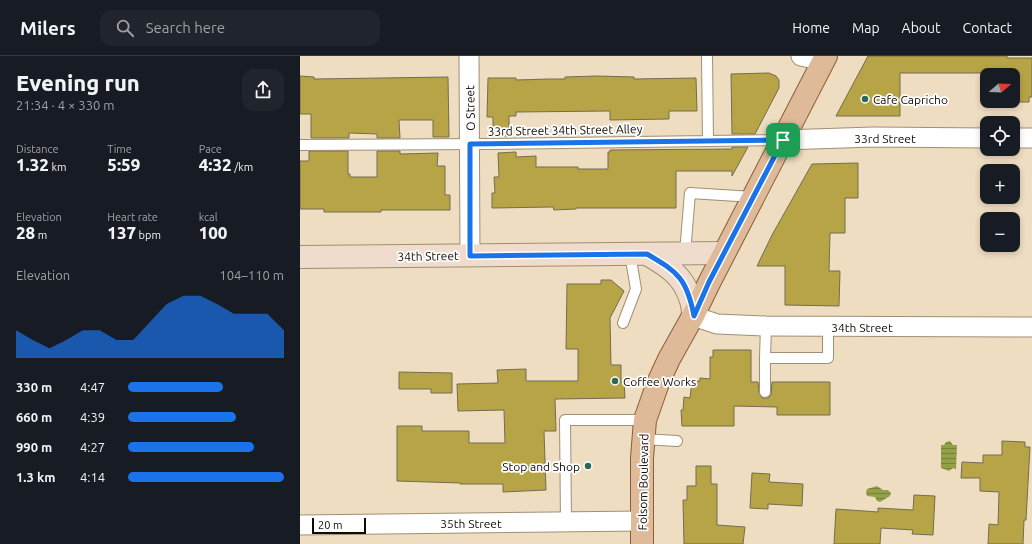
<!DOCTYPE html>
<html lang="en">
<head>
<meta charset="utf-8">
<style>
  :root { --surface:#171b24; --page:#20242c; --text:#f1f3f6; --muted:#9ea1a6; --line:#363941; --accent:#1a73e8 }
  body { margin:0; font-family:Ubuntu,sans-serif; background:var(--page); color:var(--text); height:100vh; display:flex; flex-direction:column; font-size:15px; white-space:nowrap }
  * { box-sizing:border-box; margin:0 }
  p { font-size:13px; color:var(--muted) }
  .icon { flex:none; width:22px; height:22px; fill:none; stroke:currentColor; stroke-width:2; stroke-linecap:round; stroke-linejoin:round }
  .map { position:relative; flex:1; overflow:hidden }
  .panel { display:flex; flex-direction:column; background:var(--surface); width:300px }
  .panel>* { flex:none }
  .needle { width:26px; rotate:71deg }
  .tools { position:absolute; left:680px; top:12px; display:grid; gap:8px }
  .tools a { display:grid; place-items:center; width:40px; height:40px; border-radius:8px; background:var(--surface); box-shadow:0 2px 6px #0003; font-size:20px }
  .scale { position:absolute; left:12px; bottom:10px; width:54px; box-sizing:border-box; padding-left:4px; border:2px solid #100a03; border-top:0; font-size:11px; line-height:14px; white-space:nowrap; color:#100a03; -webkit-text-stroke:3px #fff; paint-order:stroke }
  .pin { position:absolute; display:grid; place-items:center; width:34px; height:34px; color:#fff; margin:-17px; border-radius:8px; box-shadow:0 2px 6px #0006 }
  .round { display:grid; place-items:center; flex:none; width:42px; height:42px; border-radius:12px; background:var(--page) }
  .summary { display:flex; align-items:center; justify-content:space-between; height:68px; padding:0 16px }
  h1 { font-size:22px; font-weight:800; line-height:30px }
  .stats { display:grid; grid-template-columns:repeat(3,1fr); gap:6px; height:68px; padding:4px 16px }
  .stats div { display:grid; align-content:center }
  .stats b { font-size:17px; font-weight:800 }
  .stats small { font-size:11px; font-weight:400 }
  .stats p { font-size:11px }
  .chart { height:112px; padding:8px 16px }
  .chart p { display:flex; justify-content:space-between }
  .chart svg { width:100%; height:72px; margin-top:4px; fill:var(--accent); opacity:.7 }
  ul { padding:0 16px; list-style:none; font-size:13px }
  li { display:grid; grid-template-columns:64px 48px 1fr; align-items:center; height:30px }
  li i { height:10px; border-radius:5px; background:var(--accent) }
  header { display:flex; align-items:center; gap:24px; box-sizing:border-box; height:56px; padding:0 20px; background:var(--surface); border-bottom:1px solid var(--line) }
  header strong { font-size:19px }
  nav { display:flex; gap:22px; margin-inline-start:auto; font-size:14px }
  .search { width:280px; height:36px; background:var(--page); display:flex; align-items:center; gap:10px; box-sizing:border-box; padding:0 14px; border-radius:12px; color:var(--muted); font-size:15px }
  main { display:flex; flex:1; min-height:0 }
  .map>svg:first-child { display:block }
  .water { fill:url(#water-rules) }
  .building { fill:#b7a447; stroke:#736d50 }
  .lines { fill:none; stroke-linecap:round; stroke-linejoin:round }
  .lane-casing { stroke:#a08f74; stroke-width:12 }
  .street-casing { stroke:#a08f74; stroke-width:21 }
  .secondary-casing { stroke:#a08f74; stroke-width:24 }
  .primary-casing { stroke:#895e38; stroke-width:24 }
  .lane { stroke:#fff; stroke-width:10 }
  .street { stroke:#fff; stroke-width:19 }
  .secondary { stroke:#efdccc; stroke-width:22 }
  .primary { stroke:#dfba98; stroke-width:22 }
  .route-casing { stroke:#fff; stroke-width:8 }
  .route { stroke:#1a73e8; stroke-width:5 }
  .poi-dot { fill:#2b6956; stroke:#fff; stroke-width:1.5 }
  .labels { text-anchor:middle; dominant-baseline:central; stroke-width:3.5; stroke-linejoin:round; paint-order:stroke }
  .poi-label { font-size:12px; fill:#100a03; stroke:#fff; text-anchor:start }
  .street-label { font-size:12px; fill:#100a03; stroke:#fff }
</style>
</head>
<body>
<header>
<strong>Milers</strong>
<div class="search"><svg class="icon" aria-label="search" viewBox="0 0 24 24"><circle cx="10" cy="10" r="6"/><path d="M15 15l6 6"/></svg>Search here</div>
<nav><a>Home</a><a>Map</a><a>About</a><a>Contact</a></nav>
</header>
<main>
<section class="panel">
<div class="summary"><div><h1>Evening run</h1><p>21:34 · 4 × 330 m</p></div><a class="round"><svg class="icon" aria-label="share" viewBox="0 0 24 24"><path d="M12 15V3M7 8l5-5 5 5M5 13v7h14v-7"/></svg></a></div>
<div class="stats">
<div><p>Distance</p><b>1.32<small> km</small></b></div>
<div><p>Time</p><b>5:59</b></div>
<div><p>Pace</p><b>4:32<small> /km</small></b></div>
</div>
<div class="stats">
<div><p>Elevation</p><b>28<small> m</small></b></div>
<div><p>Heart rate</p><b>137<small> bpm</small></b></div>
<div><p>kcal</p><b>100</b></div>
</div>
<div class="chart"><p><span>Elevation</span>104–110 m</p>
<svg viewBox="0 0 160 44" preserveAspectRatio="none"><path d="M0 44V27L10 33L20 38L30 33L40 27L50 27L60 33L70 33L80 22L90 11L100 6L110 6L120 11L130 17L140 17L150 17L160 27V44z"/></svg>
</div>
<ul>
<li><b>330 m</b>4:47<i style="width:61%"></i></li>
<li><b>660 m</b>4:39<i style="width:69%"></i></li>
<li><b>990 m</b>4:27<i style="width:81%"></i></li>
<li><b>1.3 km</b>4:14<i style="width:100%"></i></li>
</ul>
</section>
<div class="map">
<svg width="732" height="488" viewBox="0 0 732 488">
  <defs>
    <pattern id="water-rules" width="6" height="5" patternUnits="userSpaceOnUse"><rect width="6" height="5" fill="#93a046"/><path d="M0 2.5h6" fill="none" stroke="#778138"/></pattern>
  </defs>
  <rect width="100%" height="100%" fill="#efddc1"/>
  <path class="water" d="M650,385L653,389H657L656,413L653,412L649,415L641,412V389H644L646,386Z
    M577,430L583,434H588L591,437L590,440L580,446L577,445L575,441L567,440L566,436L567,433Z"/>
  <path class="building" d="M568,0H707V2H732V41H729V46H714L713,19H687V39H683L682,17H600V60H536Z
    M469,17L476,20L479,24V32L455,78H432L431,18Z
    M0,20L14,21V23L148,21L149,81H133V64H99L100,82H77V78L49,77V82H11V58H0Z
    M297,20L334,21V23L396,22L397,55H369V63L310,64V55L216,56V60H209V80H193V61H187L188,22H216V24L249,23H265V21Z
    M432,91H448L432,120V115H376V152H276V153L254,154L253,151L192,152V137H195L194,121H199L198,97L216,96V101L236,100V111H278V113H308V96H310V94L432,93Z
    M9,95H48V118H50V121H77V95H100V98L138,97L137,110H145V139H150V154H81V156H24V153H0V105H9Z
    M558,107V142H545V177H530L529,215H540L539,250L485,249V210H457L472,179L512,108Z
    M301,224H311L324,235L310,262L311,309H321V326H324L325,342L255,343L256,375H244L246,434L203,436V428H160V427L97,425V370H122V375H169V387H205L204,354L158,355L157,328L198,327L197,314L226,313V325H278V293H266L267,228H301Z
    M413,294H451V326H458L459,336L462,342H468L471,339L472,326H530V359H477V351L434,350V370H382L381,354H383L384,341L390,342L392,325H400V322L410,323V301H413Z
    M99,316L152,317V337H131V333H99Z
    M702,385L725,386V391H730L726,464H724L723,488H688L689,468L698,469L699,436L680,435V422H661L662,406L683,407V399H702Z
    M396,410H411V428H417V469L445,471L443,488H384L383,444H387V430H396Z
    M452,417L470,418L469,426L503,428L502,450L468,448V453L450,452Z
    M614,439L635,440L633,479L612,478L613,474L581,472L580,488H534L536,453L578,456V452L613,454Z"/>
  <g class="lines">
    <g class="lane-casing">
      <path id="lane" d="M407,0L408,85
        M0,89L184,88L483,84
        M385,197L390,137L453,141
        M323,267L336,233L330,198
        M465,302L466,270
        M465,336V302H528V270
        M342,383L377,385
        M266,466L265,364H345"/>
    </g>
    <g class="street-casing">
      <path id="street" d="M169,0L170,199
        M501,0L523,5
        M713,82H732
        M483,84L573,81L687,82
        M393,260L417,268L466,270L732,271
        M0,469L342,465"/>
    </g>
    <g class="secondary-casing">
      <path id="secondary" d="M347,198C366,209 383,219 390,242C392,247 393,254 393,260
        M0,201L424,197"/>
    </g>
    <g class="primary-casing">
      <path id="primary" d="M342,488V402L345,364L358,327L369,303L393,260L409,227L526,0"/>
    </g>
    <use href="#lane" class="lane"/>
    <use href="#street" class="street"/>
    <use href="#secondary" class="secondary"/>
    <use href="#primary" class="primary"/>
  </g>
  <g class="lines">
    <g class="route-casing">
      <path id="route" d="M483,84L409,226L394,260C387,223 378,216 347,198L170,200V88Z"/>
    </g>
    <use href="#route" class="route"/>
  </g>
  <g class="poi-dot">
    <circle cx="565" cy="43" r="4"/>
    <circle cx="315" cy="325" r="4"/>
    <circle cx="288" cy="410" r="4"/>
  </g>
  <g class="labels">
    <g class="poi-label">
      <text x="573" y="43">Cafe Capricho</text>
      <text x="323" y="325">Coffee Works</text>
      <text x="280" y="410" text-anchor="end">Stop and Shop</text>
    </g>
    <g class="street-label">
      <text transform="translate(170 52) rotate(-91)">O Street</text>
      <text transform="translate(265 74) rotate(-1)">33rd Street 34th Street Alley</text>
      <text x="585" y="82">33rd Street</text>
      <text transform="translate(128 200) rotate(-1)">34th Street</text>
      <text x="562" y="271">34th Street</text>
      <text transform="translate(343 426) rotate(-89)">Folsom Boulevard</text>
      <text x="171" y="467">35th Street</text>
    </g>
  </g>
</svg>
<div class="tools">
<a><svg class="needle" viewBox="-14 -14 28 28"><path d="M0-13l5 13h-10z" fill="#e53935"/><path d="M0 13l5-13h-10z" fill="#9ea1a6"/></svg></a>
<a><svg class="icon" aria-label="locate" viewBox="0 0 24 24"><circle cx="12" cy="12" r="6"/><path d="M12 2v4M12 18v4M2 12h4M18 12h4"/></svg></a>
<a>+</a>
<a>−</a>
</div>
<div class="scale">20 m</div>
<div class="pin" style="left:483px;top:84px;background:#1e9e55"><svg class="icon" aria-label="arrive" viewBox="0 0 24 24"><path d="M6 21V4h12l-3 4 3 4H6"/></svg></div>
</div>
</main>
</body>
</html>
